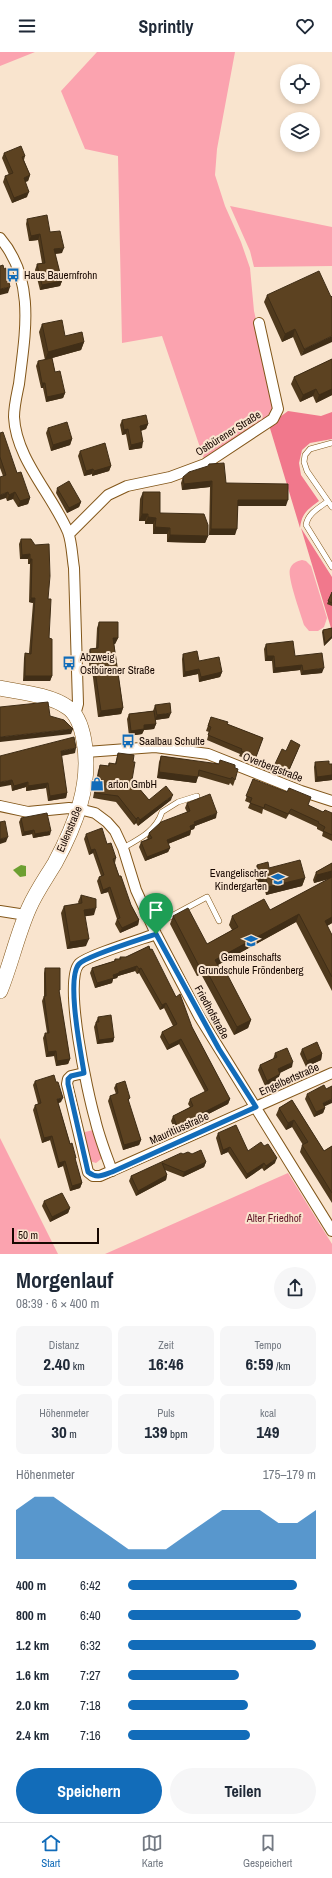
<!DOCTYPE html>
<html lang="de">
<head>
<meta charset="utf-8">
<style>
  :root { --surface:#fff; --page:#f6f6f7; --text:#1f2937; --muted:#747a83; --line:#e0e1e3; --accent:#126cb9 }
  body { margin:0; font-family:"Archivo Narrow",sans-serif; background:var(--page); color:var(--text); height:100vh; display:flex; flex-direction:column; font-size:15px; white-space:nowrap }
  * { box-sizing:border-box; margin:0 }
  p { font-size:13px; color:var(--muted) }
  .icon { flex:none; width:22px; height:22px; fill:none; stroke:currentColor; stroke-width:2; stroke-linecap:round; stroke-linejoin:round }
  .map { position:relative; height:1202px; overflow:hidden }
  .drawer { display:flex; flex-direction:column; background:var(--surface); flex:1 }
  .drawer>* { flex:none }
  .buttons { position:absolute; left:280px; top:12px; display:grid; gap:8px }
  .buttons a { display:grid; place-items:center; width:40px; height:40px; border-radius:50%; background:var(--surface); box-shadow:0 2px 6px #0003; font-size:20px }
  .scale { position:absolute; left:12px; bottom:10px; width:87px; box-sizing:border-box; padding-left:4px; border:2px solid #170700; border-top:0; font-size:11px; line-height:14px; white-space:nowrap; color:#170700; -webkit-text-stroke:3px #f9e4ce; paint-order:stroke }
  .pin { position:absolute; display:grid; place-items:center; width:34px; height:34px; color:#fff; margin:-41px -17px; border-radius:50% 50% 50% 0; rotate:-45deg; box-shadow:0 0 4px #0007 }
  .pin .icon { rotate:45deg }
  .round { display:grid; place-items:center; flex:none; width:42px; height:42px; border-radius:21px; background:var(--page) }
  .overview { display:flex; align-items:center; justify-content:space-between; height:68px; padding:0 16px }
  h1 { font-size:22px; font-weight:800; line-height:30px }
  .figures { display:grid; grid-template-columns:repeat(3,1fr); gap:6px; height:68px; padding:4px 16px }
  .figures div { display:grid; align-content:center; border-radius:8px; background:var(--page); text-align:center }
  .figures b { font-size:17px; font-weight:800 }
  .figures small { font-size:11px; font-weight:400 }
  .figures p { font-size:11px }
  .chart { height:112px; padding:8px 16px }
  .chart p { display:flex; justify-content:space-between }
  .chart svg { width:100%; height:72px; margin-top:4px; fill:var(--accent); opacity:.7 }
  .cta { display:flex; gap:8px; margin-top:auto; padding:8px 16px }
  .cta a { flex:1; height:46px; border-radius:24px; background:var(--accent); color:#fff; font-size:16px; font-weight:800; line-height:46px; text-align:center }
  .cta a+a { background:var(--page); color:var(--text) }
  ul { padding:0 16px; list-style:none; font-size:13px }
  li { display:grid; grid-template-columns:64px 48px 1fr; align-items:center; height:30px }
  li i { height:10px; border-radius:5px; background:var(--accent) }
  header { display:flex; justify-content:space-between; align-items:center; height:52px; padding:0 16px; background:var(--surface); font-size:18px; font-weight:800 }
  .tabs { display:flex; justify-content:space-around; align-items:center; height:56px; border-top:1px solid var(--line); background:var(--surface); font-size:11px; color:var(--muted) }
  .tabs a { display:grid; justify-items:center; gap:2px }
  .tabs .current { color:var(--accent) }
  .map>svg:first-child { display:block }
  .green { fill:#fba3af }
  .forest { fill:#f1788c }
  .water { fill:#6d9f31 }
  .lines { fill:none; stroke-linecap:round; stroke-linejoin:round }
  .lane-casing { stroke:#825619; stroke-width:6 }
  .street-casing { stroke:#825619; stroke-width:12 }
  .secondary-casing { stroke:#825619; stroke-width:16 }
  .lane { stroke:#fff; stroke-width:5 }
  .street { stroke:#fff; stroke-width:10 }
  .secondary { stroke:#fff; stroke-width:15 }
  .wall { fill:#4f391c }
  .shaded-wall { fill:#402e17 }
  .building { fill:#5c4221; stroke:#402e17 }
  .route-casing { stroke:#fff; stroke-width:8 }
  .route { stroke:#126cb9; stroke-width:5 }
  .labels { text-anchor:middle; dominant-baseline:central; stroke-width:4; stroke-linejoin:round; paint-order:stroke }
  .poi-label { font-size:11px; fill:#170700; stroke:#f9e4ce; text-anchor:start }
  .street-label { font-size:11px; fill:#170700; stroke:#f9e4ce }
  .park-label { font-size:11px; fill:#611528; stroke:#f9e4ce }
</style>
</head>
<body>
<header><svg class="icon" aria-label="menu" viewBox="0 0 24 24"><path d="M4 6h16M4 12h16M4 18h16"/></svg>Sprintly<svg class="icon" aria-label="heart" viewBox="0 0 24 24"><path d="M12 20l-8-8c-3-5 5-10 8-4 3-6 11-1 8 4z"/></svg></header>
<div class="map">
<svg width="332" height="1202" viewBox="0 0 332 1202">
  <rect width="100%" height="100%" fill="#f9e4ce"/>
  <path class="green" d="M0,0H35L0,14Z
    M97,0H235L217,97L215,123L225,154L241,190L250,216L254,259L276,356L272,364L205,410L162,284L122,291L118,104L85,97L61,39Z
    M230,154L332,175V214L254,215L250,199Z
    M302,508L306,509L311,514L327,566L324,575L318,579H309L304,573C301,563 287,525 290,517C292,511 297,509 302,508Z
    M93,1078L101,1104V1107L96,1111L89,1109L81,1081Z
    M0,1086L58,1202H0Z
    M288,1121L332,1192V1202H105Z"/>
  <path class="forest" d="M288,359L321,364L332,360V387L310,391L302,398L299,411L301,423L319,449C307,458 302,461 300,476L269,373Z
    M301,476L332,525V576H331Z"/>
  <path class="water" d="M21,813L26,814V824L20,825L13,818Z"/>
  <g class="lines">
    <g class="lane-casing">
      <path id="lane" d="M332,391L310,397L305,403L304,410L307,419L332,455
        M328,449C319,456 308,461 306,473L332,515
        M123,796C139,787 156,779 162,760L178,750L197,744
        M153,874L207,845L219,869"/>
    </g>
    <g class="street-casing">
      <path id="street" d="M0,186C36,228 25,282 19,332C17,342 14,354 14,365C16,407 52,442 68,480C72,491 72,504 74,516L78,652L75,663
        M69,482L108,443L127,434L170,425L205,412L273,367L278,357L259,271
        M86,700L155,695L208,702L301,739L332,749
        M0,754L28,760L69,756L79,757L95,761L107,770L115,779L123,796L136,838L156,882L199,964L332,1179
        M0,859L26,863
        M84,1021L71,1024L68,1027L67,1032L88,1120L93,1124H100L332,1021
        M112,1119C106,1102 99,1085 95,1067C88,1043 63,929 79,912C86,904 142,887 156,882"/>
    </g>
    <g class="secondary-casing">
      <path id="secondary" d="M0,636C19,640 51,643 67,655C78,662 82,677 84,689C92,732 75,774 55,811C46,826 36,840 29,856C17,883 11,912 0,939"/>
    </g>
    <use href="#lane" class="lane"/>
    <use href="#street" class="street"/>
    <use href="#secondary" class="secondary"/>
  </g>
  <path class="wall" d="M4,101L25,104L24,108L30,123L28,129L25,130L27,145L12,151L3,130L5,124L9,123L2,106Z
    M27,167L50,180L62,201L55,202L62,229L60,234L40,238L35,218L37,212L42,211L38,188L29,189L26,172Z
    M267,243L331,245L301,304L293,285L282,290L264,250Z
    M42,272L65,284L84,290L81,298L52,306L55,320L65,341L63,346L46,350L43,336H41L36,314L38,309L45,308L39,280Z
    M332,307V343L316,351L313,344L300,350L291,332L294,325Z
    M122,368L148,372L146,377L141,379L142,396L129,398L126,382L122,383L120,373Z
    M48,376L72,387L70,393L51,399L46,381Z
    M0,381L17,421L30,446L28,452L18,455L13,447L7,449L6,446L3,424L0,416Z
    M80,399L111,414L109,419L92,424V422L84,424L78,404Z
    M183,425L226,431L286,454H238L235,483H209L210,435L182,438L181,431Z
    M57,436L81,450L79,455L67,461L56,441Z
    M143,440L160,461L208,484L205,491L167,490V482H153V472H145V469H139L140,447Z
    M21,487H31L48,547L49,586L52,624L50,629H23L24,606L25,601H29L33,551L29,550L30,512H28V507H20L19,492Z
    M332,540V554L327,552Z
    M332,565V586L324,594L322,580L323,578L332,576Z
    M99,570L118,586L115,592H114L123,656L121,662L98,665L92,618L90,619L88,603L90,597L96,596L97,576Z
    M266,592L295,604L322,621L301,623L300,618L273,621L272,609H265L264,597Z
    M183,602L222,620L220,625L199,630L198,622L183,625L182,607Z
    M155,653L169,666L155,668L156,672L154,677L144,678L142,682L129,684L127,667L129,662L153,659Z
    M211,665L227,672L263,686L254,710L239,704L240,702L207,688L209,680L206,679Z
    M298,698L287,723L273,717L275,712L286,699Z
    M75,701L61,704L67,741L66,746L48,749L46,736L26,739V735L12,739L11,733L0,704Z
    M118,701L133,710L132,728L149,748H171L138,774L136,771L134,773L116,750L93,746L98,719L100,713L108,714L109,711L115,712Z
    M161,704L235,716V728L233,734L230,731L229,733L198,724L196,731L157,726L159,710Z
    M315,710L329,712H332V728L315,730L314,715Z
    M253,727L323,760L332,761V789L322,784L323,780L317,777V775L289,762L286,767L263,757L262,762L248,756L250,751L245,749Z
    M187,751L216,766L195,774L194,777L191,778L190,783L168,792L170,796L168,800L145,809L139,795L141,790L148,787L147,786L149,781L187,760L185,756Z
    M21,766L50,783L33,786L32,782L22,784L19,770Z
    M86,782L107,792L116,806L115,811L119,824L131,853L139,868L138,873L120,881L115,872L117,867L108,840L101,842L97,829L99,825L101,824L93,801L89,803L84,787Z
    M332,811V871L327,874L332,883V939L296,870L218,913L223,923L251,968L248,976L234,983L201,922L197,924L170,872L173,864L207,892L232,878L229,873L232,864L270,858L329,827L314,831L313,828L316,820Z
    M257,813L269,816L305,826L302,834L266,843L263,830L257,831L254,821Z
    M81,843L94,863L85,864L86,894L67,897L61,861L64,854L79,852L78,850Z
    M149,894L230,1047L228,1052L175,1079L171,1069L173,1064L190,1055L188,1052L190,1047L205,1040L179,992L167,998L160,985L162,980L173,974L164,956L160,958L139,921L137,922L135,919L118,924L117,926L113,927L112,931L95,936L90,921L92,916L114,909L115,907H119L120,905H126Z
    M45,916L59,941L70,1007L68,1012L56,1014L54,1004L46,1005L43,986L45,981H47L42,949L44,944V921Z
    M98,965L114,986L113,990L97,992L94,975Z
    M302,997L322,1002L321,1008L306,1015L300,1002Z
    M275,1001L292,1015L279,1021L278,1028L265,1034L258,1018L260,1013L273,1007Z
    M35,1029L61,1050L58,1051L82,1131L80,1136L70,1139L63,1114L58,1116L50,1088L42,1091L33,1058L35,1053L38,1052L33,1033Z
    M116,1032L130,1046L128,1049L141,1088L139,1093L123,1098L108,1049L110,1044L116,1042L114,1036Z
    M307,1042L325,1056L323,1061L314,1065L305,1047Z
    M292,1048L324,1099L332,1094V1151L300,1100L302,1093H303L292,1075L286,1078L276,1063L279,1056Z
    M218,1081L248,1099L275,1111L264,1119L262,1116L246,1127L228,1100L221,1103L216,1086Z
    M183,1102L206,1110L204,1115L183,1125L165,1118L167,1123L166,1128L136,1144L129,1129L131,1124Z
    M44,1149L70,1156L68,1161L50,1170L42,1154Z"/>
  <path class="shaded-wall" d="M30,123L28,129L22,131L24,126Z
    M29,140L27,145L12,151L14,146Z
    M40,182L38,188L29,189L31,184Z
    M64,196L62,201L52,202L54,197Z
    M62,229L60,234L40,238L42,233Z
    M10,235L8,241L0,243V237Z
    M295,277L293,285L282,290L285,282Z
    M332,284V290L301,304L304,297Z
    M84,290L81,298L45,308L48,300Z
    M42,331H45L43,336H41Z
    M316,337L313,344L300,350L303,343Z
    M332,337V343L316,351L319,343Z
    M65,341L63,346L46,350L47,345Z
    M148,372L146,377L138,379L140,374Z
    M128,377L126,382L122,383L124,378Z
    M72,387L70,393L51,399L53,393Z
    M143,390L142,396L129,398L131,393Z
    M111,414L109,419L92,424L94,419Z
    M93,417L92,422L84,424L86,419Z
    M212,429L210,435L182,438L184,432Z
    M8,440L6,446L0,448V443Z
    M15,440L13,447L7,449L9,443Z
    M30,446L28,452L18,455L20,449Z
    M238,448H288L286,454H236Z
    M81,450L79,455L67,461L69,456Z
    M142,462H148L145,469H139Z
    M148,465L156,466L153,472H145Z
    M155,475L170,476L167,482H153Z
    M211,477H237L235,483H209Z
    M170,483L208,484L205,491L167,490Z
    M30,502L28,507H20L22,503Z
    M30,507H32L30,512H28Z
    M31,546H35L33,551L29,550Z
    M332,584V586L324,594L325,591Z
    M113,586H118L115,592L111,593Z
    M267,604H274L272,609H265Z
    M92,612H94L92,618L90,619Z
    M302,613L300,618L273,621L275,616Z
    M324,616L322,621L301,623L303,619Z
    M199,617L198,622L183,625L185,620Z
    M222,620L220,625L199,630L201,625Z
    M25,624H52L50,629H23Z
    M123,656L121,662L98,665L101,659Z
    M171,661L169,666L155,668L157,663Z
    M156,672L154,677L144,678L142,682L129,684L131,679L144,673Z
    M73,677L71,682L0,690V685Z
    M76,696L75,701L59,704L61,699Z
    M159,720L198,725L196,731L157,726Z
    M332,723V728L315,730L317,725Z
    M12,728L11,733L0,735V730Z
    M28,730L26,735L12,739L14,734Z
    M48,731L46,736L26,739L28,734Z
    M67,741L66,746L48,749L50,744Z
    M173,743L171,748L138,774L140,768Z
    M217,761L216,766L195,774L194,777L188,779L190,774L194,770Z
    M138,765L136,771L134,773L136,767Z
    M34,778L32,782L22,784L24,780Z
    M191,778L190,783L165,793L167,788Z
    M51,779L50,783L33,786L35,782Z
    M8,785L6,790L0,792V787Z
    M170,796L168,800L145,809L147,805Z
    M95,797L93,801L89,803L91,798Z
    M332,819V826L314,831L317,823Z
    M265,822L263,830L257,831L260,824Z
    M305,826L302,834L266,843L268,835Z
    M110,835L108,840L101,842L103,838Z
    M96,856L94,863L81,865L84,858Z
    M299,862L296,870L212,916L215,908Z
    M332,865V871L322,877L325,869Z
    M139,868L138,873L120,881L122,876Z
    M89,887L86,894L67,897L70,890Z
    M137,914L135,919L118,924L117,926L113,927L112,931L95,936L97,931L119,920Z
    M204,914L201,922L197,924L200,916Z
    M141,916L139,921L137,922L139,917Z
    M166,951L164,956L160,958L162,953Z
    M251,968L248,976L234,983L237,975Z
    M114,986L113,990L97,992L99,988Z
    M181,987L179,992L167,998L169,993Z
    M56,999L54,1004L46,1005L48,1000Z
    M322,1002L321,1008L306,1015L307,1009Z
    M70,1007L68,1012L56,1014L57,1009Z
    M293,1010L292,1015L276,1023L278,1017Z
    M280,1022L278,1028L265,1034L267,1029Z
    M63,1046L61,1050L56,1052L57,1047Z
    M230,1047L228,1052L175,1079L177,1074Z
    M332,1047V1051L321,1056L323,1051Z
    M325,1056L323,1061L314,1065L316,1060Z
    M294,1068L292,1075L286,1078L288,1071Z
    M52,1084L50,1088L42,1091L44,1086Z
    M141,1088L139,1093L123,1098L124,1093Z
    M230,1095L228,1100L221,1103L223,1098Z
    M277,1106L275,1111L264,1119L266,1114Z
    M65,1109L63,1114L58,1116L59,1111Z
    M206,1110L204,1115L183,1125L184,1120Z
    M264,1111L262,1116L246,1127L247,1122Z
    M167,1123L166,1128L136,1144L138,1139Z
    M82,1131L80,1136L70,1139L72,1134Z
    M70,1156L68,1161L50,1170L52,1165Z"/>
  <path class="building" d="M21,94L25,104L22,105L30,123L24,126L29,140L14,146L5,124L13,121L4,101Z
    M47,163L50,180L60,179L64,196L54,197L62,229L42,233L37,212L45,211L40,182L31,184L27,167Z
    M3,213L4,217L6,216L10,235L0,237V214Z
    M319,219L331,245L332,244V284L304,297L295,277L285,282L267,243Z
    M62,268L65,284L82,280L84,290L48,300L42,272Z
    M52,306L55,320L60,319L65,341L47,345L45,331H42L38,309Z
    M332,307V337L319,343L316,337L303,343L294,325Z
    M146,363L148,372L140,374L143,390L131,393L128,377L124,378L122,368Z
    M67,370L72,387L53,393L48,376Z
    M3,380L17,421L21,420L30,446L20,449L15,440L9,443L8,440L0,443V425L6,423L0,405V381Z
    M105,391L111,414L94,419L93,417L86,419L80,399Z
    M224,411L226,431L288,432V448H238L237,477H211L212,429L184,432L183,425L189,420L208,414L209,412Z
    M69,429L81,450L69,456L57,436Z
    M143,440H160V461L204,462L208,473V484L170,483V476L155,475L156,466L148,465V462H142Z
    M21,487H31L35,493L49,492L50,524L48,547H51L49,586L52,587V624H25V601L31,602L35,546H31L32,507H30V502L22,503Z
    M332,540V551L328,549Z
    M99,570H118V586H113L123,656L101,659L94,612H92L90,597L98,596Z
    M332,576V584L325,591L323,578Z
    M293,589L295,604L322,601L324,616L303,619L302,613L275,616L274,604H267L266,592Z
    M197,599L199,609L219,605L222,620L201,625L199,617L185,620L183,602Z
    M48,650L50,664L64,668L73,677L0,685V655Z
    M170,651L171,661L157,663L155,653Z
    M154,659L156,672L144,673V677L131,679L129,662Z
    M211,665L228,670L227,672L263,686L256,705L241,699L242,697L208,683L211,675L208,674Z
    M74,685L76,696L61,699L67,741L50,744L48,731L28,734V730L14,734L12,728L0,730V704Z
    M291,688L300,693L289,718L275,712L282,697L286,699Z
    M118,701L134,703L133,710H135L132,728L149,748L166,734L173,743L140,768L138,765L136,767L118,744L95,741L100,713L109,714V711L116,712Z
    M161,704L219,712L220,708L235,713V716L238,717L235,728L232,725L231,727L199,718L198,725L159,720Z
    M329,709V712H332V723L317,725L315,710Z
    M253,727L287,740L289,736L311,745L308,753L323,760L325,758L332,761V783L323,779L325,775L318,771L319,770L291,757L288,762L265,752L264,756L250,751L252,746L246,744Z
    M210,742L217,761L194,770L195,772L190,774L191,778L167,788L170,796L147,805L141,790L152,786L149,781L161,770L190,759L187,751Z
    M47,761L51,779L35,782L34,778L24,780L21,766Z
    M5,769L8,785L0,787V770Z
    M102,776L107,792L111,791L116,806L113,807L119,824H121L131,853L139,868L122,876L117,867L120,866L110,835L103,838L99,825L104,823L95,797L91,798L86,782Z
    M300,808L305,826L268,835L265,822L260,824L257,813L268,810L269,816Z
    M332,811V819L317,823L316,820Z
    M332,825V865L325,869L332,883V925L299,862L215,908L223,923L227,922L251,968L237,975L204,914L200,916L173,864L188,856L207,892L238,875L232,864L264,847L270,858Z
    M81,843L96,847V856L84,858L89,887L70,890L64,854L82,851Z
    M149,894L150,898L152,897L176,945L180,942L192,975L230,1047L177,1074L173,1064L193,1054L190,1047L208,1038L181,987L169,993L162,980L177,972L166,951L162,953L141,916L139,917L137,914L119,920V921L113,923L114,926L97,931L92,916L115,909V907H121L120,905H126Z
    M45,916H60V938H59L70,1007L57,1009L56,999L48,1000L45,981H49L44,944H46Z
    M111,963L114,986L99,988L96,970H99L98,965Z
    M317,990L322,1002L307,1009L302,997Z
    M287,996L293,1010L278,1017L280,1022L267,1029L260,1013L277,1005L275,1001Z
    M54,1023L56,1030H58L63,1046L57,1047L70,1092L72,1091L76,1106H75L82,1131L72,1134L65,1109L59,1111L52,1084L44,1086L35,1053L41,1051L35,1029Z
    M125,1029L130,1046L128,1047L141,1088L124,1093L110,1044L118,1041L116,1032Z
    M324,1033L326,1037L332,1034V1047L323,1051L325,1056L316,1060L307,1042Z
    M292,1048L324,1099L332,1094V1141L302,1093L308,1090L294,1068L288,1071L279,1056Z
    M236,1073L248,1099L261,1090L264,1094L268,1092L277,1106L266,1114L264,1111L247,1122L230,1095L223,1098L218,1081Z
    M201,1098L206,1110L184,1120L162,1111L167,1123L138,1139L131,1124L181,1101L183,1102L188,1100L192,1102Z
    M62,1141L70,1156L52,1165L44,1149Z"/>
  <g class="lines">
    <g class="route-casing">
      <path id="route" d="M156,882L219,997L256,1055L112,1120C103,1123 97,1127 88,1120L68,1032V1027L71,1024L84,1021C81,1001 66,926 79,912C86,904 142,887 156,882Z"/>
    </g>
    <use href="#route" class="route"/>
  </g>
  <defs>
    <g id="bus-bare" transform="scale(1.08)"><path d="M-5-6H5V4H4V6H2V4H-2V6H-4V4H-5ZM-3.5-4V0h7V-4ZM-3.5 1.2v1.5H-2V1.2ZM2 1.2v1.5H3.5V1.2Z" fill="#126cb9" stroke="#f9e4ce" stroke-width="2.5" paint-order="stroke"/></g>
    <g id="shop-bare" transform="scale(1.08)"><path d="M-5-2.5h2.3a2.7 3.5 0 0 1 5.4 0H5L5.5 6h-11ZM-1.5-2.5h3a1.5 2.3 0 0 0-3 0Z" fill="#126cb9" stroke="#f9e4ce" stroke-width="2.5" paint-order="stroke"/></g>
    <g id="school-bare" transform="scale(1.08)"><path d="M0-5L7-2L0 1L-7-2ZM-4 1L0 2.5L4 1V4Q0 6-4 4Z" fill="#126cb9" stroke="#f9e4ce" stroke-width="2.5" paint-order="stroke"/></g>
  </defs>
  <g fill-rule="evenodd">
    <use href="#bus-bare" x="13" y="223"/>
    <use href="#bus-bare" x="69" y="611"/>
    <use href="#bus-bare" x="128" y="689"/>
    <use href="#shop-bare" x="97" y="732"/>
    <use href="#school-bare" x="278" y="827"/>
    <use href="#school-bare" x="251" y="889"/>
  </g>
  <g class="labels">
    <g class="poi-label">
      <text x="24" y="223">Haus Bauernfrohn</text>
      <text x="80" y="605">Abzweig<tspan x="80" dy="13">Ostbürener Straße</tspan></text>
      <text x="139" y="689">Saalbau Schulte</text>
      <text x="108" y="732">arton GmbH</text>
      <text x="267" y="821" text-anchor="end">Evangelischer<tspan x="267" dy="13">Kindergarten</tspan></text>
      <text x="251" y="905" text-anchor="middle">Gemeinschafts<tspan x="251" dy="13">Grundschule Fröndenberg</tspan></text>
    </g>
    <g class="street-label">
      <text transform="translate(228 381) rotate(-32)">Ostbürener Straße</text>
      <text transform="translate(273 715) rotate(21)">Overbergstraße</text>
      <text transform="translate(69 777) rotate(-67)">Eulenstraße</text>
      <text transform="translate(212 960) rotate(61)">Friedhofstraße</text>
      <text transform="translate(289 1027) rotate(-24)">Engelbertstraße</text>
      <text transform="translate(179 1076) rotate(-24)">Mauritiusstraße</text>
    </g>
    <g class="park-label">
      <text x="274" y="1166">Alter Friedhof</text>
    </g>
  </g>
</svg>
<div class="buttons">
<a><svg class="icon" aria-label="locate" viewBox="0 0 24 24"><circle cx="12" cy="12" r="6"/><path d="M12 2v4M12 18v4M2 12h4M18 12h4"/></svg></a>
<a><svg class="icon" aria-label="layers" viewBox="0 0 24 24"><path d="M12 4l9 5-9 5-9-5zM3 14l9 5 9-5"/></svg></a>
</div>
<div class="scale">50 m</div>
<div class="pin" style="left:156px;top:882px;background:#1e9e55"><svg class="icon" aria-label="arrive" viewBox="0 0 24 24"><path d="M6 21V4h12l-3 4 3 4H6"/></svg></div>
</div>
<section class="drawer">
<div class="overview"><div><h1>Morgenlauf</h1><p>08:39 · 6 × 400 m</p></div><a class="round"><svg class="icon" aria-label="share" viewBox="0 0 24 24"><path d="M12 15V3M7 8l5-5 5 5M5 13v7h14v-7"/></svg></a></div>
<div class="figures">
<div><p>Distanz</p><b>2.40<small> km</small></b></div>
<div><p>Zeit</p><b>16:46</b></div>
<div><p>Tempo</p><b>6:59<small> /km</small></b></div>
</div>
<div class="figures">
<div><p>Höhenmeter</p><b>30<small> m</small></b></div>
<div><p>Puls</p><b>139<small> bpm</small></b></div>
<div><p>kcal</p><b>149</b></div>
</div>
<div class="chart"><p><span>Höhenmeter</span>175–179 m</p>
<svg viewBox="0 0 160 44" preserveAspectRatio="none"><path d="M0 44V14L10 6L20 6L30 14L40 22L50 30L60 38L70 38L80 38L90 30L100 22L110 14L120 14L130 14L140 22L150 22L160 14V44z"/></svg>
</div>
<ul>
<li><b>400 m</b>6:42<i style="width:90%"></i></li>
<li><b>800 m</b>6:40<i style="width:92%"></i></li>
<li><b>1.2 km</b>6:32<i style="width:100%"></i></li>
<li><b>1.6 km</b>7:27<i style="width:59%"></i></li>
<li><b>2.0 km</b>7:18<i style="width:64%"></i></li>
<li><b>2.4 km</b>7:16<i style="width:65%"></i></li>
</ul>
<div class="cta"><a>Speichern</a><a>Teilen</a></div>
</section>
<nav class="tabs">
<a class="current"><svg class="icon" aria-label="home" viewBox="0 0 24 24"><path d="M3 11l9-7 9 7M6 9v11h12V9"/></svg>Start</a>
<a><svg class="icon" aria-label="map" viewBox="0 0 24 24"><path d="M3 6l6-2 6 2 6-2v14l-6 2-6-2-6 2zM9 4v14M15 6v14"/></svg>Karte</a>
<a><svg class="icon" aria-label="saved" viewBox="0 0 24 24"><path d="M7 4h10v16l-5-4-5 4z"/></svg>Gespeichert</a>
</nav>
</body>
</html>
